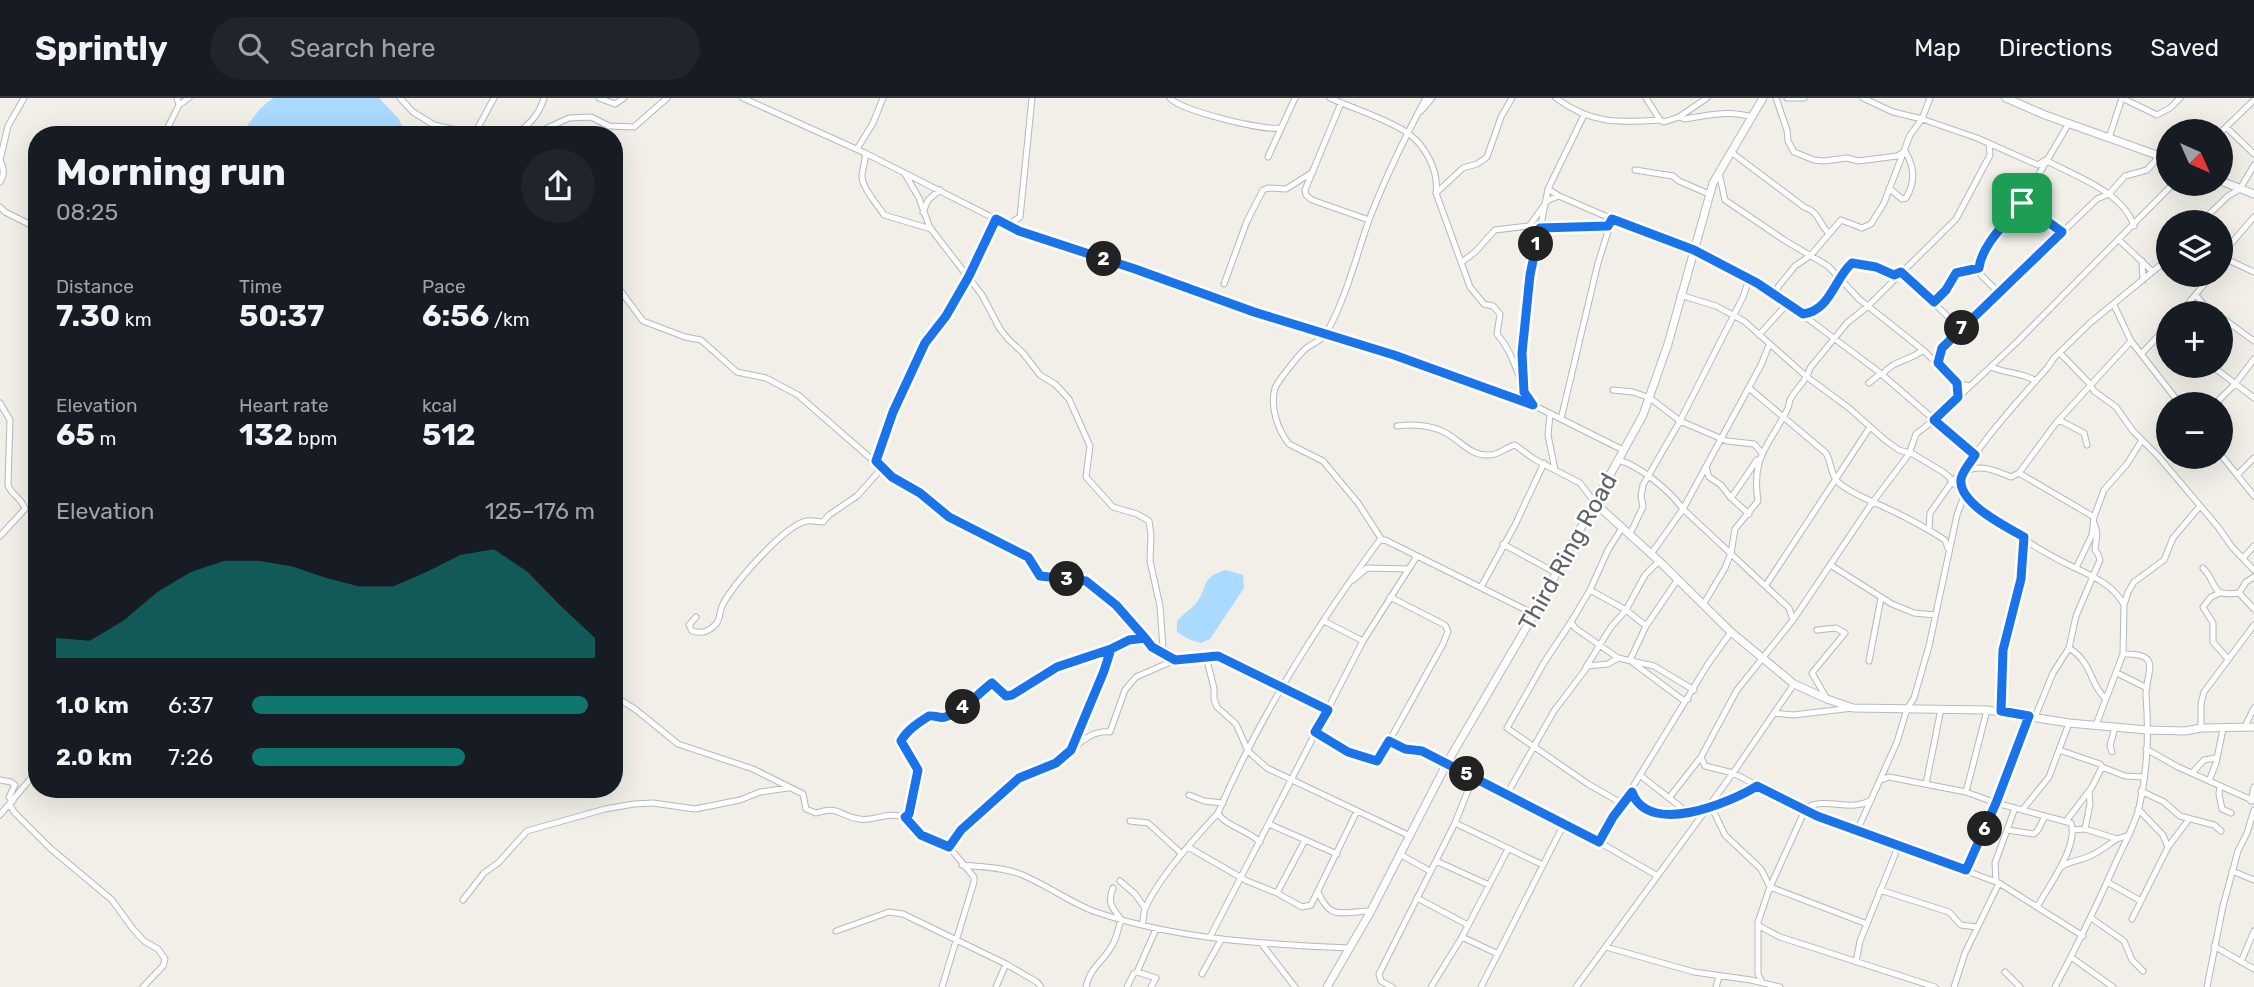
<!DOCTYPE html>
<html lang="en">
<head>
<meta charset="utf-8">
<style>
  :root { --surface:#171b24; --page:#20242c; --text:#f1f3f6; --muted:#9ea1a6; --line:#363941; --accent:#0f766e }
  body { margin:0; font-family:Rubik,sans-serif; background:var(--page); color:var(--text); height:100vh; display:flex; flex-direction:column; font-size:26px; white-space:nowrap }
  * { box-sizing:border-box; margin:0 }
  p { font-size:23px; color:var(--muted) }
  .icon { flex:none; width:38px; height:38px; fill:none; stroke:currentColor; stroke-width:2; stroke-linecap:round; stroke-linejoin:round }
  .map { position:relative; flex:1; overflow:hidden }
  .side { position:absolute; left:28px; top:28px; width:595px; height:672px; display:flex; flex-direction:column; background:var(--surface); border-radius:28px; box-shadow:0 7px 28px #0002 }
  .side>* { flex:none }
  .needle { width:46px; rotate:135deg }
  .fabs { position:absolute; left:2156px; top:21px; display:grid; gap:14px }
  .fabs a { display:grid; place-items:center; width:77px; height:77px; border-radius:50%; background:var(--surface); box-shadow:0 7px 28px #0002; font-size:35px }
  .pin { position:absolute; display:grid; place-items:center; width:60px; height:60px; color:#fff; margin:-30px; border-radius:14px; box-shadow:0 4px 10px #0006 }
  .km { position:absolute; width:35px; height:35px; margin:-18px; border-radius:50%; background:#222; color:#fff; font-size:19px; line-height:35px; text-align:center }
  .round { display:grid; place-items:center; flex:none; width:74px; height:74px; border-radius:37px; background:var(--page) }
  .summary { display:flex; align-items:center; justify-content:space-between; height:119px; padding:0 28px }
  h1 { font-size:38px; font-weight:700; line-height:52px }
  .metrics { display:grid; grid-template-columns:repeat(3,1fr); gap:10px; height:119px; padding:7px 28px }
  .metrics div { display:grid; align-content:center }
  .metrics b { font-size:30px; font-weight:700 }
  .metrics small { font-size:19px; font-weight:400 }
  .metrics p { font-size:19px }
  .chart { height:196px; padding:14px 28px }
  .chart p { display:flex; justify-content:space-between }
  .chart svg { width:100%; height:126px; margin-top:7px; fill:var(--accent); opacity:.7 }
  ul { padding:0 28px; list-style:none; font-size:23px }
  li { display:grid; grid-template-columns:112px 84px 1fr; align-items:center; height:52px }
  li i { height:18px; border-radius:9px; background:var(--accent) }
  header { display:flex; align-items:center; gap:42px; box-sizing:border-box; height:98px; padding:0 35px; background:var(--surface); border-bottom:2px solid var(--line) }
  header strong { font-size:33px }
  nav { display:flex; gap:38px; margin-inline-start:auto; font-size:24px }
  .search { width:490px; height:63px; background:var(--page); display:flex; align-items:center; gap:18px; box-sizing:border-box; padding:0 24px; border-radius:38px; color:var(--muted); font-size:26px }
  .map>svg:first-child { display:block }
  .water { fill:#aadaff }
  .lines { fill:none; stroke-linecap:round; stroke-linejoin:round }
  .street-casing { stroke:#b5b8bc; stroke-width:7 }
  .secondary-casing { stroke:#b6babf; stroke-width:9 }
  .street { stroke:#fff; stroke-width:5 }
  .secondary { stroke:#fff; stroke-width:7 }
  .route-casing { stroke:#fff; stroke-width:14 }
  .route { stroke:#1a73e8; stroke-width:9 }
  .labels { text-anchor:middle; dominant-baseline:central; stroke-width:5; stroke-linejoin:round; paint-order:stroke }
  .street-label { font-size:24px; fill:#5f6368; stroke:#fff }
</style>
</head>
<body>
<header>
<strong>Sprintly</strong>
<div class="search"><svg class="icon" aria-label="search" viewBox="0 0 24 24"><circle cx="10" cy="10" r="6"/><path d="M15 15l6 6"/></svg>Search here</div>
<nav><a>Map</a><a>Directions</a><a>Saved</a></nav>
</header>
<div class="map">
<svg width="2254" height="889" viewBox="0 0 2254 889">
  <rect width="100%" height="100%" fill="#f1efe8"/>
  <path class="water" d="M274,0H379L398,20L403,30L400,37H240C252,23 258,9 274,0Z
    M1226,472L1243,477L1244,490L1210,541L1201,545L1190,542L1177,534V523C1183,516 1192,511 1197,504C1209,488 1200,479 1226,472Z"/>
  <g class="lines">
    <g class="street-casing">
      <path id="street" d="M400,0L413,14L434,27L479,37
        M599,0L615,6L624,0
        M743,0L865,55L1019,133L1135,171L1254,214L1394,257L1533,307L1623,352
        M1170,0C1179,12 1263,33 1280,30
        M1330,0C1354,11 1385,20 1406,34C1425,46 1439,73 1436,95L1470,189L1484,206L1493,208L1500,216L1497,236C1517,259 1517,284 1533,307
        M1556,0C1591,26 1618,25 1660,22L1664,24L1679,19L1685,21C1708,17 1729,12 1752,19
        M1646,0L1660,22
        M1776,0L1787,32L1788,43L1794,54L1814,62L1824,63L1847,60L1858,63L1897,58L1905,53C1915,69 1915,85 1906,100L1902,101L1889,90
        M1787,0H1804
        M1863,0L1893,14L1922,21L1977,40L2038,67L2045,62C2075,78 2123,94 2134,128
        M2122,0L2157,17L2170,10L2180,0
        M1341,5L1305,92L1306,97L1312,102L1369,122
        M179,7L189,0
        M1421,13L1432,0
        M1679,19L1707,0
        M2226,29L2254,56
        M2221,34L2254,2
        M475,35L494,0
        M164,37L179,7L177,0
        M511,37C527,31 539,17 544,0
        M532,37L569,20L591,19L609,28L634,29L667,0
        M2109,40L2122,0
        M857,51L873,25L883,0
        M1731,54L1804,109C1821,115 1818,126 1829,135
        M865,55C866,63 863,69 862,77C861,89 878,107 884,117L931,131L982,197L1000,231L1009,242L1023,255L1040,277L1055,286L1069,301L1090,348L1086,379L1113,409L1137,416L1149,423L1151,437L1150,463L1160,508L1163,550L1175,562L1136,579L1125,592L1110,634C1094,632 1083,642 1071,652
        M1268,59L1295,0
        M1635,72L1673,78L1679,83L1709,96
        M1719,75L1725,102L1784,142L1828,168L1859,201L1923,252L1957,285L1969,288
        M905,76L919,100L930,130
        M0,84C5,77 4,70 0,62L8,28L24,0
        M1548,91L1559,98L1612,121L1694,152L1776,197L1879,274L1975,357
        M1436,95L1463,70L1477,66L1487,59L1501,19L1512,0
        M2022,105L2062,134
        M0,109L5,114L33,128L37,127
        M923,114L928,102L940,92
        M2201,124L2228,98L2240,91L2254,67
        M1007,127L1020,119L1032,0
        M1529,128L1548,130L1578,127L1590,129L1608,128
        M2119,142L2152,173
        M2224,160L2254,174
        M2142,163L2143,182
        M1462,164L1475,154L1495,132L1529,128L1548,102L1559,98
        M2221,165L2229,148L2254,119
        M614,184L643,223L685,239L701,242L737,274L766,280L798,297L892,379L920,395L949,419L1023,455L1031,461L1040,478L1086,483L1116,507L1152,549L1175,562L1218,558L1328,612
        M1224,186L1247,123L1263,92L1268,90L1286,91L1313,74
        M2000,196L1981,177L1980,160L1999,132L2022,105L2069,25
        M1680,197L1716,208L1744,223L1807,279L1849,310L1885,342L1899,352L1913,356L1943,374L1949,379L1952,385L1961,390
        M1776,197L1778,189L1795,168L1811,157L1841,122L1862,130L1871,126L1884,105L1910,37L1922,21L1930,0
        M2196,197L2203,206L2215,215
        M1934,204L1946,192L1956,175L1979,170
        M2114,207L2131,243L2180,306
        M2180,215L2212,177
        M1803,216C1830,213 1834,180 1852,165L1876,169L1894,177L1901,174L1961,231
        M2221,219L2254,243
        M1759,237L1788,205
        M2060,255L2089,285L2094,293L2116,309L2133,333L2158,358L2218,429L2232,449L2254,472
        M2141,256L2168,228
        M1938,265L1942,250L2097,101L2109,96L2125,78L2147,72L2156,62L2163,60
        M2212,268L2254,300
        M1991,269C2005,275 2024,275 2036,283
        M1882,277C1893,262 1910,263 1923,252
        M1523,279L1526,203L1548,91L1584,17
        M1869,285L1880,276
        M1749,290L1826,355C1832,365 1830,377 1839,385C1851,395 1868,402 1882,408C1904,418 1925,429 1945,442L1948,450
        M1613,292L1633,294L1650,300L1680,323L1727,343L1754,346L1762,355
        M0,305L10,322L8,387C11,397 22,400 25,411L0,438
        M2215,306L2235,286L2254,261
        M1550,317L1548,337L1555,372L1580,385L1596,406
        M1561,321L1598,165L1612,121
        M2059,322L2084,335L2087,347
        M1397,328C1412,326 1432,327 1446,335C1461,343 1470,358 1489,357C1499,357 1506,349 1515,347L1534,361L1555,372
        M2221,357L2254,398
        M1618,362C1639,367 1670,393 1683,411L1789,510L1793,522L1737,592L1701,659L1705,668L1733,675L1817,718L1999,785L2083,838
        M876,363L893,314L925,245L946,217L969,178L996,121
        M1706,369L1709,379L1721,387L1731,400L1749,416
        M1966,373C1981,366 1997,373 2011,379L2019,375
        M2237,377L2254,360
        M1731,400L1757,362
        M2094,419L2019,375L2056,325L2131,243
        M1622,430L1608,452L1590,492L1571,524L1545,563L1507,630L1588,686L1623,706
        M1929,431L1930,415L1954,381L1962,377
        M1630,436L1643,409L1641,398L1643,387L1680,323L1743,199L1749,181
        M1382,442L1358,405L1323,363L1289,346C1277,331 1270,308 1275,290C1278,283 1302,252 1308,249C1316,244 1323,241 1328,232C1347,197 1356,159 1369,122C1385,80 1405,39 1426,0
        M1503,446L1556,475
        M1651,456L1683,411L1761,267L1769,247
        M2243,460L2254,448
        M1832,468L1892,506L1914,515L1935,517
        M2076,470L2092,437L2094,419L2104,392L2127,366L2142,342
        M2203,470C2219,487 2209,499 2239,495
        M2254,479L2246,484L2239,495L2254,511
        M1353,482L1367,470L1409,471
        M1766,487L1870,329
        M1481,489L1515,427L1544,365
        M1590,492L1626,512L1646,528L1678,481
        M2220,495L2211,499L2203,509L2213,525V544L2228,561
        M1703,507L1725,470L1731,455L1735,431L1758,403C1751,358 1769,348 1787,312C1789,309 1789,305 1790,302C1796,290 1807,283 1810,270L1847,225L1868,208L1956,121L1990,57L1989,46
        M2124,507C2114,486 2088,476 2069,467C2048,457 1966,409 1961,389C1956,368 2032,288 2048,269L2054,260L2090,225L2168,161
        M696,519L689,527L692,533C702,536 708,534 716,526C721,520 719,513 723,506C734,486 784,427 807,423C811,422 817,424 823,424L829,417L857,398L882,370
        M1793,522L1872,405L1909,356L1916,336L1934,322L2017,244L2173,86
        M1324,523L1363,543
        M1571,524L1575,530L1618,560
        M1646,528L1631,560L1632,564L1683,602L1688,601
        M1817,532L1836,530L1845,535L1812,575L1827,601
        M2069,550C2093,565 2090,587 2105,600
        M1206,559L1214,590V601L1217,609L1236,626L1248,653L1267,670L1410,738
        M1869,563L1881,500
        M1586,569L1611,529L1626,512L1645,477L1659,463
        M2117,575L2147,590
        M614,598L635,611L678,646L753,671L803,696L806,711L816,715C840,707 838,718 859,721C875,724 885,713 905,719L909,716L918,672C915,663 901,655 901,644C902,635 924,617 933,617C939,618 942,621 948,618C966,610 977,596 992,585L995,586L1006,598C1027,595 1043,577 1060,568C1074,560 1092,557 1108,552C1121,548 1131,542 1145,540
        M2001,613L2003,552L2021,482L2024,439
        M1774,615L1793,617L1853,610
        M2035,619L2053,575L2069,550L2076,518L2100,462L2098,456L2095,452L2097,435L2095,427
        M2096,627L2123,556L2124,507L2128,494L2134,484L2164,462L2173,440L2200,408
        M2201,630V606L2204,594L2254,527
        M2244,630L2254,610
        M1315,634C1333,645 1355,662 1377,663L1382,656L1443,546L1448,533L1445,527L1390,499
        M1389,643L1405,651L1432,657L1599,744L1656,777
        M2146,651L2178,669L2254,703
        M2059,652L2100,666L2102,669L2092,689L2067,722
        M2112,654L2110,648L2115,629
        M2102,669L2125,678L2143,679
        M2192,675L2204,662L2216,660
        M1641,678L1687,714
        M0,682L11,684L15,687L9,699L13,703
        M1881,682L1889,679L1966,694L1996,705L2071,725C2079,748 2048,789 2037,809
        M2209,683L2216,665L2223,631
        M1926,686L1941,611
        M2220,688L2219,696L2222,711L2231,715
        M2141,693L2164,704L2180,718L2214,727L2221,733
        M1632,694C1648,739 1729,705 1757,689
        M1966,694L1987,612
        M1507,696L1554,613L1588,568L1608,566L1618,560L1654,568L1694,592
        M1189,697L1204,703L1223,705
        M1669,700L1701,659
        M2251,703L2254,689
        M10,707L14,714L50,750L112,802L133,831L144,843L158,851L165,861L163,868L143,889
        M1712,710L1725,737L1761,771L1770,789L1867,826
        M2023,711L2049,679L2069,625
        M2138,711L2163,737L2168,749
        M0,717L37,673
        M905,719L921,737L949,749L974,779V784L942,889
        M1130,723L1148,725L1182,756
        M1455,725L1543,767
        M1269,726L1337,756
        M2085,731L2090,706L2089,693
        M2007,732L2034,736L2038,732L2045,718
        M2073,732L2085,731L2117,741L2129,737
        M1857,733L1897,644L1907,611L1914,600L1929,548L1957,417L1965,395
        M1260,744C1247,732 1224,727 1218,715C1259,619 1317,527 1379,443L1385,442L1534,516
        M1599,744L1708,566L1731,534
        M949,749L961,732L1019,680L1056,665L1071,652L1104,573L1111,551
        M1188,749L1247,783L1277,795L1302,809L1311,807L1357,713
        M1401,757L1430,773
        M1436,763L1489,787
        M962,767C980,769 1003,769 1020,776C1046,786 1072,806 1096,814C1179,842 1264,846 1350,850
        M2061,769C2071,762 2081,763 2092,757C2101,753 2109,746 2117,741
        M1967,772L1996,705L2029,618
        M2232,773L2254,782
        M1120,783L1135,796L1145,810
        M1996,783L1995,765L2015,710
        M2107,784L2141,803
        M1880,792L1949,814L1961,827L1977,829
        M1318,794C1331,824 1343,813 1371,813
        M1277,795L1305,742
        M1417,800L1468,827
        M463,802L484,775L498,765L527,733L605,711L634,706L653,705L695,711L740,702L760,694L788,690
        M2091,820L2124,843L2132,862L2143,873
        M2132,821L2168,749L2189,721
        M1142,827C1144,822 1143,816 1145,811C1158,780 1195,740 1218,715
        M1759,828L1780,839L1935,889
        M836,833L889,814L903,816L1006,866L1037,884L1041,889
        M1210,839L1363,543L1417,458
        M1462,839L1498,856
        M1261,845L1295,889
        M2214,848L2254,871
        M1606,849L1694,874L1751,882L1780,889
        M2071,859L2113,889
        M1856,864L1860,843L1898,749
        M2241,864L2254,833
        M2005,874L2020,889
        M1202,876L1221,842
        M1762,884L1758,876V824L1770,789L1806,710C1826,698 1850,715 1871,702
        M996,889L1006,866
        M1086,889C1090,868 1105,863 1114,844C1117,837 1119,829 1121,821C1112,810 1107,804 1113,790
        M1127,889L1134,875L1137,874
        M1151,889L1156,880L1137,874L1156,831
        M1392,889L1381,883L1379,876L1455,725L1473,680
        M1431,889L1462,839L1508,751
        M1481,889L1564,726
        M1576,889L1733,675L1794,586
        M1716,889L1719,879
        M1954,889L1965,855L1999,785
        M2055,889C2077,848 2097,807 2116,764C2124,746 2134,729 2139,710C2147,675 2149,634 2146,598C2145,575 2165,555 2123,556
        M2207,889L2223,808L2238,753L2247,735L2254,712"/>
    </g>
    <g class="secondary-casing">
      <path id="secondary" d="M2006,0L2045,17L2168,61
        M2221,83L2254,96
        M1596,406L1659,463L1731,534L1794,586L1827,601L1853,610L1987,612L2069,625L2147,632L2185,633L2201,630L2254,629
        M1327,889L1371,813L1447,665L1550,489L1556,475L1643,317L1668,246L1713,85L1763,0"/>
    </g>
    <use href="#street" class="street"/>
    <use href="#secondary" class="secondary"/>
  </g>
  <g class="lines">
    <g class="route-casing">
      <path id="route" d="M2022,105C2007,124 1982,146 1979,170L1956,175L1946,192L1934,204L1901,174L1894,177L1876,169L1852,165C1834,181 1830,213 1803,216L1757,185L1694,152L1612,121L1608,128L1540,130L1530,177L1522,255L1524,294L1533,307L1394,257L1254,214L1135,171L1019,133L996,121L969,178L946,218L925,245L893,314L876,363L892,379L920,395L949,419L1028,459L1040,478L1086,483L1116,507L1145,540L1129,542L1111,551L1104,573L1071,652L1056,665L1019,680L961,732L949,749L921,737L905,719L909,716L918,672L901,643C907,632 918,625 929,618C935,617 940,621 945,619C964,614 977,596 992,585L1006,598L1012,597L1057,569L1111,551L1129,542L1145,540L1152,549L1175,562L1218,558L1328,612L1315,634L1348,654L1377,663L1389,643L1405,651L1422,653L1599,744L1613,719L1632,694C1648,739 1730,705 1757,688L1817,718L1966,772L1996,705L2029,618L2001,613L2003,552L2021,481L2024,439C2005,428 1958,405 1961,381C1963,372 1971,364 1975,357L1934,322L1958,299L1957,285L1938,265L1942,250L2062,134L2022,105"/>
    </g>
    <use href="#route" class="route"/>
  </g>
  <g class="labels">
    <g class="street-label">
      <text transform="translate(1568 454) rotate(-61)">Third Ring Road</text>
    </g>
  </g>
</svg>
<div class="fabs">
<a><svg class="needle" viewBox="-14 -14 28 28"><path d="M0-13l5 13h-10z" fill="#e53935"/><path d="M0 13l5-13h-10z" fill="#9ea1a6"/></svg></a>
<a><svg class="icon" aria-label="layers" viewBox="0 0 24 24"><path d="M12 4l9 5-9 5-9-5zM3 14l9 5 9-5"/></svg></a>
<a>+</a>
<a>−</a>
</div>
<div class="pin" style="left:2022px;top:105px;background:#1e9e55"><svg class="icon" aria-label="arrive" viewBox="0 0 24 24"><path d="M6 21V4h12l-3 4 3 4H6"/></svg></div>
<b class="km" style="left:1536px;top:146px">1</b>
<b class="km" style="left:1104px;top:161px">2</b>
<b class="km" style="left:1067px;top:481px">3</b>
<b class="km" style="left:963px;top:609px">4</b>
<b class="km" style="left:1467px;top:676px">5</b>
<b class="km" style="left:1985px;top:731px">6</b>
<b class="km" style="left:1962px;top:230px">7</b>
<section class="side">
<div class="summary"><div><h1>Morning run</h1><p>08:25</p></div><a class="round"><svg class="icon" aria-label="share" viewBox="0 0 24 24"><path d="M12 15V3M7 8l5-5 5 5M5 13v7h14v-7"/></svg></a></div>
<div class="metrics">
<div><p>Distance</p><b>7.30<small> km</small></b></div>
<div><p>Time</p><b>50:37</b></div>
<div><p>Pace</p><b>6:56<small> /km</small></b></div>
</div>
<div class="metrics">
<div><p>Elevation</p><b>65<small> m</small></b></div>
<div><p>Heart rate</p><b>132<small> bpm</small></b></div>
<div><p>kcal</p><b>512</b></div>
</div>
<div class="chart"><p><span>Elevation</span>125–176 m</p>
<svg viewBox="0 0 160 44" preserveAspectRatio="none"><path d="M0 44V37L10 38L20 31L30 21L40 14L50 10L60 10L70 12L80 16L90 19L100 19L110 14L120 8L130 6L140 14L150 26L160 37V44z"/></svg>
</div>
<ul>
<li><b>1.0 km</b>6:37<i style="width:98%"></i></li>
<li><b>2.0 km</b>7:26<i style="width:62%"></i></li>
</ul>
</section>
</div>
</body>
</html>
